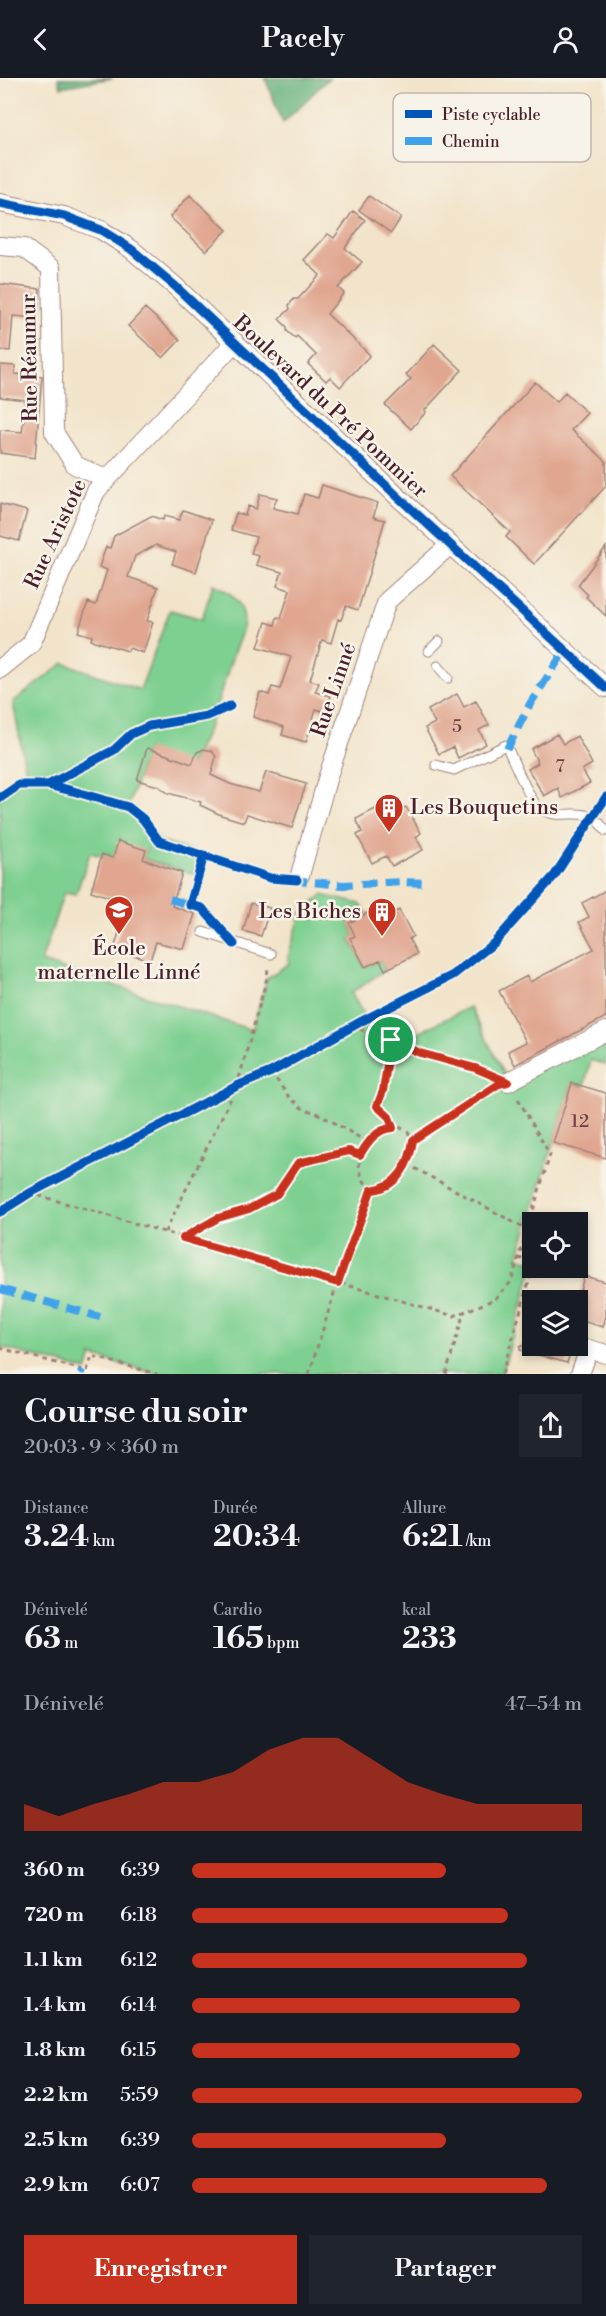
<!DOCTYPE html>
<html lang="fr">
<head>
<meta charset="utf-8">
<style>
  :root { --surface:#171b24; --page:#20242c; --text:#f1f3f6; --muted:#9ea1a6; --accent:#c8321e }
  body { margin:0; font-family:"Libre Bodoni",serif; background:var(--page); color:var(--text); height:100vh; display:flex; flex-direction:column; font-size:22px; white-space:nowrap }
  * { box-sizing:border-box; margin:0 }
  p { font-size:20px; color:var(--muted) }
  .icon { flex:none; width:33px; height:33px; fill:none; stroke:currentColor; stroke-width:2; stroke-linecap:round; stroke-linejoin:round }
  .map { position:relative; height:1296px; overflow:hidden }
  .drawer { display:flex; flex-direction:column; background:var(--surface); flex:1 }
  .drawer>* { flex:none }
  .tools { position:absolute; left:522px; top:1134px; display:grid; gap:12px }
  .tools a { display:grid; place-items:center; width:66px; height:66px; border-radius:0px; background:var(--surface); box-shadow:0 3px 9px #0003; font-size:30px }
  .pin { position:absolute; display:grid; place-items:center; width:51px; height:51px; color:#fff; margin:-26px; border:3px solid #fff; border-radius:50%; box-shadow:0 2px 6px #0007 }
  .round { display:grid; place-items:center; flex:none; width:63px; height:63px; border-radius:0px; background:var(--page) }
  .overview { display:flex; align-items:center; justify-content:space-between; height:102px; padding:0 24px }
  h1 { font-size:33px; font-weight:700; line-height:45px }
  .stats { display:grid; grid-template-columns:repeat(3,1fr); gap:9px; height:102px; padding:6px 24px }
  .stats div { display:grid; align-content:center }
  .stats b { font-size:30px; font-weight:700 }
  .stats small { font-size:16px; font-weight:400 }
  .stats p { font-size:16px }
  .chart { height:168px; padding:12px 24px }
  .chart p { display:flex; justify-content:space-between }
  .chart svg { width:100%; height:108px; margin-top:6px; fill:var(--accent); opacity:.7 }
  .primary-button { display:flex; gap:12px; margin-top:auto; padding:12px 24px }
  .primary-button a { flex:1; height:69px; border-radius:0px; background:var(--accent); color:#fff; font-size:24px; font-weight:700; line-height:69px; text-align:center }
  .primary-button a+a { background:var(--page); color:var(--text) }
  ul { padding:0 24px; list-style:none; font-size:20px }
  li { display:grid; grid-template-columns:96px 72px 1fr; align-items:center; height:45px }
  li i { height:15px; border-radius:8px; background:var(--accent) }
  header { display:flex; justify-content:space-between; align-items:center; height:78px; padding:0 24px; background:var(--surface); font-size:27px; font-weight:700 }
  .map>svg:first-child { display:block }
  .green { fill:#7ed091; stroke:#64785e; stroke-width:1.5 }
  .forest { fill:#66b27b; stroke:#586853; stroke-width:1.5 }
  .building { fill:#e0a68f }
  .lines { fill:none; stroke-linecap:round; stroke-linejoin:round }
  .service-casing { stroke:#9e827a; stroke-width:11 }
  .minor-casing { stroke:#9e827a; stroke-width:20 }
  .path { stroke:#9e827a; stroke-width:3; stroke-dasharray:4.5 4.5; stroke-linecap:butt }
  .service { stroke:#fff; stroke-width:9 }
  .minor { stroke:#fff; stroke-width:18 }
  .quiet { stroke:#40a2eb; stroke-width:8; stroke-dasharray:15 8; stroke-linecap:butt }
  .cycleway-casing { stroke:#f7f3e8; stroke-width:13 }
  .cycleway { stroke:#0057b8; stroke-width:9 }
  .route-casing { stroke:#fff; stroke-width:12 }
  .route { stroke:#c8321e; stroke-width:8 }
  .labels { text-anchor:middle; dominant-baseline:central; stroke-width:5; stroke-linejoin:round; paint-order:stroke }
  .number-label { font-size:18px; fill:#704144 }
  .street-label { font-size:21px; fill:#4a1f2b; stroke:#f7f3e8 }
  .poi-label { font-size:21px; fill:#4a1f2b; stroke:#f7f3e8; text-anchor:start }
  .key { fill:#f7f3e8; stroke:#c3b3af; stroke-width:1.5 }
  .key-label { font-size:16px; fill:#4a1f2b }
</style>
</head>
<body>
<header><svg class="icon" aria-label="back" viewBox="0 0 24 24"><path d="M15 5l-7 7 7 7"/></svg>Pacely<svg class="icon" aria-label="person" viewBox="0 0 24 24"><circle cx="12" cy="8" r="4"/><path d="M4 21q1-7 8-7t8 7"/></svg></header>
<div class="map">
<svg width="606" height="1296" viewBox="0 0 606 1296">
  <rect width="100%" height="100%" fill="#f7f3e8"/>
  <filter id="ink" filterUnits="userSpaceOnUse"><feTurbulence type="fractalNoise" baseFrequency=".0167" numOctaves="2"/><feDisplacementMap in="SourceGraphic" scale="12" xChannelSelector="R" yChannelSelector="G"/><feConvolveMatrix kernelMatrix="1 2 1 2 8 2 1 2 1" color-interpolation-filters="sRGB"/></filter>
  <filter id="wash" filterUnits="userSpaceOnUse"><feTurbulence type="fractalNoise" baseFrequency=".008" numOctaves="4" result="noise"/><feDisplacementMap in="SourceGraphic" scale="24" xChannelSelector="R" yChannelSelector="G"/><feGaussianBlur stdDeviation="1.35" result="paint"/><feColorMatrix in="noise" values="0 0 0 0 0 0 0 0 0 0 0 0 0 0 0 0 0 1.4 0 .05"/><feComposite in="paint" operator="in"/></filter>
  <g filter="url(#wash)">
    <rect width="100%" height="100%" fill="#f2e4ca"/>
    <path class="green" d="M213,506C229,513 243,523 244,543C244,552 237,565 234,574C223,606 209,660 189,687L147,671L128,729L143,741L159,763L200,776L194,796L143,781L146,772L113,780L90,775L76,816L64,814L41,884L252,952L267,900L290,885L288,879L301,836L322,817L360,826L367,835L349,845L355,858L350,861L365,889L380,882L385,892L351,915L369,946L386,956L409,959L470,929L508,1003L606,953V987L591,982L584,1008L572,1005L518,1179L532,1183L533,1190L502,1296H157L92,1278L87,1293L0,1269V715L27,699L13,624L64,585L140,612L170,532L202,541Z"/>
    <path class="forest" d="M58,0H113L61,9Z
      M265,0H329L283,45Z"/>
    <g id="blocks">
      <path class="building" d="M190,117L227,152L206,173L170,139Z
        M369,118L401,140L391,155L359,132Z
        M353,133L365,142L345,170L362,184L338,210L344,215L327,236L370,277L340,309L330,299L326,303L308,286L316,277L297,258L295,260L287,253V249L279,241L290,231L289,227L294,221H298L320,197L304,182L328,156L334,160Z
        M0,206L40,211L38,240L13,238L10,273L0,272Z
        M145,230L180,262L163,280L128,248Z
        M434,266L462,292L424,333L426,334L411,351L385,327L411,301L406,297Z
        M0,287L16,288L15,296L42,298L35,380L0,375V352L22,354L26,322L0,319Z
        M535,304L557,324L565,314L587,335L571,352L606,383V408L534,486L506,459L510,454L450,398Z
        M322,407L378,425L373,439L385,442L358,532L346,528L341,542L338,541L331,565L322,562L310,602L319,605L315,614L331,618L326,634L316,631L306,664L282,657L284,649L253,639L260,614L269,617L272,609L280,611L291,579L258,569L266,544L275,547L277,539L281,540L290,512L277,508L282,494L256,487L259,478L251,476L256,459L231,452L236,435L245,437L248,428L256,431L260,416L277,420L273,430L298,436L304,416L318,420Z
        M0,426L27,433L19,463L0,458Z
        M183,432L212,442L196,494L172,486L176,474L156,467L135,478L128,499L158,509L147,543L153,544L143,575L129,570L128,573L91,562L92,558L78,554L88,524L96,527L107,492L99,489L106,469L110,470L114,458L151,438L163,442L164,438L179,442Z
        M606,469V538L586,519L588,517L578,507Z
        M457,616L464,629L476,623L489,647L479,652L486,666L458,680L453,669L439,676L425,650L435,645L428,632Z
        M557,656L563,666L577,658L592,686L582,692L590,705L562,720L558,710L544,718L528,691L538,685L531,671Z
        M147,670L192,686L197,674L204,671L212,673L216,679L211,697L230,706L259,714L266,694L306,706L292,750L247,736L244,744L221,737L200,727L201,724L168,715L158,708L137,702Z
        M387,725L393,735L406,729L421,755L416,759L423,772L392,788L386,778L372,785L357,757L362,754L356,741Z
        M118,763L146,772L143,781L182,795L172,828L195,836L184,871L156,864L150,882L114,871L128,825L91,813L102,776L113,780Z
        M606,812V939L515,987L508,973L526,964L499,913L527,898L530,904L594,871L579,844L589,839L582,825Z
        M251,825L270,830L261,858L243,853Z
        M381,828L387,838L399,832L413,858L409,861L417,876L385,892L380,882L365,889L350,860L355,858L349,845Z
        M572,1005L606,1015V1080L553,1065Z
        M584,1198L606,1204V1238L603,1249L578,1242V1220Z
        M520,1268H572L567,1285L520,1272Z"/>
    </g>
  </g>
  <g filter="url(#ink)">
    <use href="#blocks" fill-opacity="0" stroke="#9e827a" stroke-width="1.5"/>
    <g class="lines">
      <g class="service-casing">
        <path id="service" d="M429,573L439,563
          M438,588L448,600
          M436,687L454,692L506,667C512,679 530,724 539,730C564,747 584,721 606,753
          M203,854L271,876"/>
      </g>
      <g class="minor-casing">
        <path id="minor" d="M0,125L64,138L101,152L131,171L175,208L396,417L606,610
          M0,168L24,170L51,190L54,354L75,387L106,401
          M0,591L31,566L96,413L235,264
          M300,797L328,698L387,523L450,467
          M508,1004L606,953
          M580,1296L589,1271L606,1276"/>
      </g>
      <path class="path" d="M351,949C376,955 397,967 421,976C446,984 468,987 493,997
        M391,963L383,1013L377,1028L389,1039L393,1050
        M271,994L289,1019L302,1030L321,1037L367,1064
        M399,1049L408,1054L413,1062C410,1086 397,1110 371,1112C345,1085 365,1051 399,1049Z
        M413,1062L493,1010
        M407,1086L526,1151
        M30,1115L454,1238L495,1221L511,1204L550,1077L517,1019
        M165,1154L237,1008L267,900L268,889
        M183,1159L218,1140L249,1132L277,1116L298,1085L349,1073L360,1077
        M518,1180L532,1183
        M0,1270L87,1293L92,1278L157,1296
        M309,1296L350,1164L361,1142L371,1112
        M446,1296L464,1234
        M502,1296L533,1190"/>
      <use href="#service" class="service"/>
      <use href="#minor" class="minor"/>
      <path class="quiet" d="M507,671L530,626L565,572
        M292,802L343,807L402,804L427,805
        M170,821L190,827
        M0,1211L100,1239
        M81,1296L82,1292"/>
      <g class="cycleway-casing">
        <path id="cycleway" d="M0,125L64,138L101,152L131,171L175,208L396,417L606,610
          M48,707L114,672L131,656L149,648L207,638L230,628
          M0,720L19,707H48L73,713L128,729L143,741L159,763L270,800L297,802
          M204,777L190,827L202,830L234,866
          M0,1134L30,1115L237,1008L271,994L362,943L453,897L494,865L555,797L606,719"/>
      </g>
      <use href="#cycleway" class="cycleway"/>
    </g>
  </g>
  <g class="lines" filter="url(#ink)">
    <g class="route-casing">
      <path id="route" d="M391,962L420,975L475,990L508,1004L499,1006L413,1062C410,1086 397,1110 371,1112C361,1143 348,1173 338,1205L183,1160L218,1140L249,1131L277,1116L298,1085L349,1073L360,1077C367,1065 377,1050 393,1050L389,1039L377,1028L383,1013Z"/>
    </g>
    <use href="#route" class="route"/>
  </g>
  <defs>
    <g id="building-pin" transform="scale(1.5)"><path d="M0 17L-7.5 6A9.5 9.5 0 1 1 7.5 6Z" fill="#c8321e" stroke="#f7f3e8"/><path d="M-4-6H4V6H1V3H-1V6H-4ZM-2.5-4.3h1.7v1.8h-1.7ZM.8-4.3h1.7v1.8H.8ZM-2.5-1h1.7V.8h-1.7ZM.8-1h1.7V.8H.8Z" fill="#fff"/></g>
    <g id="school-pin" transform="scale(1.5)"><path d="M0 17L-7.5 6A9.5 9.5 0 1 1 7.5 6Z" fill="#c8321e" stroke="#f7f3e8"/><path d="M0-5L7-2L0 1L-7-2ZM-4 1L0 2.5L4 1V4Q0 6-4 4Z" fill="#fff"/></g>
  </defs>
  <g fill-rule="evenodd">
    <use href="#building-pin" x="389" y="730"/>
    <use href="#school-pin" x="119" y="832"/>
    <use href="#building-pin" x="382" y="834"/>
  </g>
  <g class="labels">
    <g class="number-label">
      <text x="457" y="648">5</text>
      <text x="560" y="688">7</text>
      <text x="580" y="1043">12</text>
    </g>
    <g class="street-label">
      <text transform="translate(30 280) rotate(-91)">Rue Réaumur</text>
      <text transform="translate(330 329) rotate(43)">Boulevard du Pré Pommier</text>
      <text transform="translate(56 456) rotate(-65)">Rue Aristote</text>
      <text transform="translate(334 612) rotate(-71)">Rue Linné</text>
    </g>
    <g class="poi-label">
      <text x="410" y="730">Les Bouquetins</text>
      <text x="361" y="834" text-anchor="end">Les Biches</text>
      <text x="119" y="871" text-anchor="middle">École<tspan x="119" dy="24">maternelle Linné</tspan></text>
    </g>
  </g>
  <rect x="393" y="15" width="198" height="69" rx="9" class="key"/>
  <rect x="405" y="32" width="27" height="8" fill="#0057b8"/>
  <rect x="405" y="59" width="27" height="8" fill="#40a2eb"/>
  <g class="key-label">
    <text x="442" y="42">Piste cyclable</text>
    <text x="442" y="69">Chemin</text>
  </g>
</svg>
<div class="tools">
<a><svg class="icon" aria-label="locate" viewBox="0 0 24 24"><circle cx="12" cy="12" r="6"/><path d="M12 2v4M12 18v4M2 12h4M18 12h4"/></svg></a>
<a><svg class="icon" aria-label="layers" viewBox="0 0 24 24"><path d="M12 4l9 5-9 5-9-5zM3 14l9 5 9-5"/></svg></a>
</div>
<div class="pin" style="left:391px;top:962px;background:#1e9e55"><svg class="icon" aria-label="arrive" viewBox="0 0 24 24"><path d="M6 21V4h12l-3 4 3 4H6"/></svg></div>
</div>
<section class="drawer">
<div class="overview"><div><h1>Course du soir</h1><p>20:03 · 9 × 360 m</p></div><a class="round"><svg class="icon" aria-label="share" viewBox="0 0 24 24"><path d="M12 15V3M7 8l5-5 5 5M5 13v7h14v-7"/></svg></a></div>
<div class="stats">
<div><p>Distance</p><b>3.24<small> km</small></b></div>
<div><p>Durée</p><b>20:34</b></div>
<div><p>Allure</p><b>6:21<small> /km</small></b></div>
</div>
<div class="stats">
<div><p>Dénivelé</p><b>63<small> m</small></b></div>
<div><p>Cardio</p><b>165<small> bpm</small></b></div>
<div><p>kcal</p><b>233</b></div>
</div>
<div class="chart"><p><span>Dénivelé</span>47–54 m</p>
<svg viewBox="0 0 160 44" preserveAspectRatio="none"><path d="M0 44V33L10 38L20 33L30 29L40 24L50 24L60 20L70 11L80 6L90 6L100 15L110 24L120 29L130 33L140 33L150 33L160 33V44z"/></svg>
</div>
<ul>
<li><b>360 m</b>6:39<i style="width:65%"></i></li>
<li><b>720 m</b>6:18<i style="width:81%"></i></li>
<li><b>1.1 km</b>6:12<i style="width:86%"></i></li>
<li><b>1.4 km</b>6:14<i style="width:84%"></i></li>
<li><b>1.8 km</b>6:15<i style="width:84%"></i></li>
<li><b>2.2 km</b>5:59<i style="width:100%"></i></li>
<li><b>2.5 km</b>6:39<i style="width:65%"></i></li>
<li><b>2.9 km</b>6:07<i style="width:91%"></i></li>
</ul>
<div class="primary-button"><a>Enregistrer</a><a>Partager</a></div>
</section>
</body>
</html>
